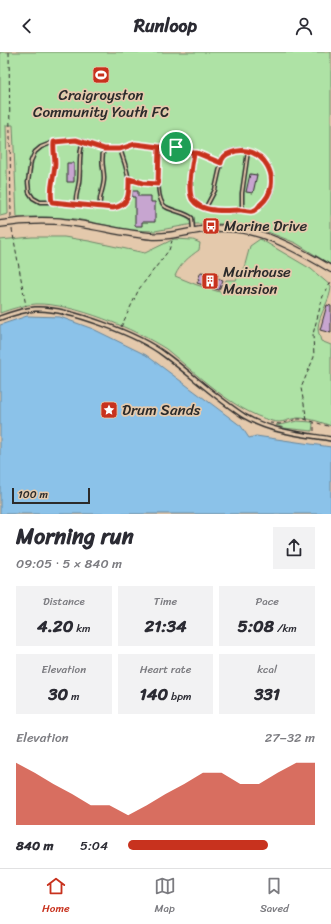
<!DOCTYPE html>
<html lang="en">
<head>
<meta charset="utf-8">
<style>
  :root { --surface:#fff; --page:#f2f2f3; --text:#2b2b33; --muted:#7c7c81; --line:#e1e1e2; --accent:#c8321e }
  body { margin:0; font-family:Sriracha,sans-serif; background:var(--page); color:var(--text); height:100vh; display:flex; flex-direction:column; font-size:15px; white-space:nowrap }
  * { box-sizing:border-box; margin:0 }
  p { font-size:13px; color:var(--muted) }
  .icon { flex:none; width:22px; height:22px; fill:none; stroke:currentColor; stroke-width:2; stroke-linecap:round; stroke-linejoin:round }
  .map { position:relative; height:462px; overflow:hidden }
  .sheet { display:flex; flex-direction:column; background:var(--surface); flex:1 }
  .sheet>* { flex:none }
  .scale { position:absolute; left:12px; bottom:10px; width:78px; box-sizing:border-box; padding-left:4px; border:2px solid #2b2b2b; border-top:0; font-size:11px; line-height:14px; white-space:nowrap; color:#2b2b2b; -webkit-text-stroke:3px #e4c9ac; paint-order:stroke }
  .pin { position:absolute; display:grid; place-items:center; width:34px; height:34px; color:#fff; margin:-17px; border:2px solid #fff; border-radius:50%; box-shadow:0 1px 4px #0007 }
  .round { display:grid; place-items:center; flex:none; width:42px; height:42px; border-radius:0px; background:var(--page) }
  .overview { display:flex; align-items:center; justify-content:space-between; height:68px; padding:0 16px }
  h1 { font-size:22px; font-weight:800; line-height:30px }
  .metrics { display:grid; grid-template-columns:repeat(3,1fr); gap:6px; height:68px; padding:4px 16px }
  .metrics div { display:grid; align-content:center; border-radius:0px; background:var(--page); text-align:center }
  .metrics b { font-size:17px; font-weight:800 }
  .metrics small { font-size:11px; font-weight:400 }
  .metrics p { font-size:11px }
  .chart { height:112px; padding:8px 16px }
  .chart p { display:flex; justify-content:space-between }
  .chart svg { width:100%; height:72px; margin-top:4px; fill:var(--accent); opacity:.7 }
  ul { padding:0 16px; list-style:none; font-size:13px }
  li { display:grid; grid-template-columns:64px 48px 1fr; align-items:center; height:30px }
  li i { height:10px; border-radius:5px; background:var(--accent) }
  header { display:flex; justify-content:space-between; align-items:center; height:52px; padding:0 16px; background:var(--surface); font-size:18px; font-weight:800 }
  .menu { display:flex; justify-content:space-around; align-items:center; height:56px; border-top:1px solid var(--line); background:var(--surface); font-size:11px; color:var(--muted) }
  .menu a { display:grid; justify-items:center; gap:2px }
  .menu .active { color:var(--accent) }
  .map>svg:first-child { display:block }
  .green { fill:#aee2a5; stroke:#6c8668 }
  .water { fill:#8bc2e9; stroke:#65869d }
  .building { fill:#c7a5d0; stroke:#2b2b2b }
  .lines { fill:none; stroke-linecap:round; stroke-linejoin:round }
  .service-casing { stroke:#2b2b2b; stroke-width:5 }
  .pedestrian-casing { stroke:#2b2b2b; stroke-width:6 }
  .tertiary-casing { stroke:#2b2b2b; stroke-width:8 }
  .path { stroke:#2b2b2b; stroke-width:1; stroke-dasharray:4 3; stroke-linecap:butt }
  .service { stroke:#e4c9ac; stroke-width:2 }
  .pedestrian { stroke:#e4c9ac; stroke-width:3 }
  .tertiary { stroke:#e4c9ac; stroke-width:5.5 }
  .route-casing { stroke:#fff; stroke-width:8 }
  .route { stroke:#c8321e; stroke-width:5 }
  .labels { text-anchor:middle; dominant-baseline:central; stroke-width:3.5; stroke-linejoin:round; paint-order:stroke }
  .poi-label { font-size:15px; fill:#2b2b2b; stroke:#e4c9ac; text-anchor:start }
</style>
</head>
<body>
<header><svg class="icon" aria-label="back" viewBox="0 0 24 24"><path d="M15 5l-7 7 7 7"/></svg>Runloop<svg class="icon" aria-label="person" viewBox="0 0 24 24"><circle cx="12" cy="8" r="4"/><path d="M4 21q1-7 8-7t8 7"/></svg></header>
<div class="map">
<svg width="331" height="462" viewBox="0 0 331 462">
  <rect width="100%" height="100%" fill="#e4c9ac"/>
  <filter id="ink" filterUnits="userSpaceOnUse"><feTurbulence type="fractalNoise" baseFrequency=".025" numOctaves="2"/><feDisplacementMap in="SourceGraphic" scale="8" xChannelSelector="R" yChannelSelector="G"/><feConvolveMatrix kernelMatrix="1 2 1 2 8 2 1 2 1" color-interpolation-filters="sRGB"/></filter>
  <g filter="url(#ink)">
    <path class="green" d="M0,0H331V213L296,191L260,177L234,172H193L155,179L129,178L76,167L47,165H17L13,73H6L8,162L0,164Z
      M32,185H64L89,189L145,201L174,187L193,188L200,191L199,198C189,205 180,212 175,224L197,233L223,241L226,228H236L244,216L250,194L260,187L311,217L331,234C331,248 319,261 318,276C318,280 320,285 321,289L331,293V374C321,370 309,366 298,366C287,367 283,372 272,369C232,358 197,322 166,297C135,277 73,251 36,252C24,253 11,257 0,261V188Z
      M297,369L312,370L313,373L312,379L284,376L276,373L285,372Z"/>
    <path class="water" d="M27,264L60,265L93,277L146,303L241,374L249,386L256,384L331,395V462H0V273Z"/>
    <path class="building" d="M67,111H74V130H67Z
      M250,122L257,123L253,141L246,140Z
      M132,139H138V144H151V150H155V170H142V174H135V145H132Z
      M201,220L218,223L217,226L223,228L219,238L197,231L199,227H198Z
      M327,253L331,254V281L320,278Z"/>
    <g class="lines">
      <g class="service-casing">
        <path id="service" d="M159,95C159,108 154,149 166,155C175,160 185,160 192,166L193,178
          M120,97C126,115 141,151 113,156L52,150H40L33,146L29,140L28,130L31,109L35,100L41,95L54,90L76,88L104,97H120L135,92L159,95H176L194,101H197L221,111C222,106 225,102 230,100C253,91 278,114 271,138C269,148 260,154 253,159C232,157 191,165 190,136C190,124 192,113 194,101
          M52,150C49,137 54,126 55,112C55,105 53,98 54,90
          M76,152C75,144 78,138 79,130C81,116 78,102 83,89
          M100,155C98,145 104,137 104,126C104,116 100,108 104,97
          M205,157L215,138L221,111
          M242,158V141L248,99"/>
      </g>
      <g class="pedestrian-casing">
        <path id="pedestrian" d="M0,266C11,262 23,258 35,257C67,255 139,283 165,303C192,323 216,346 244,364C271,380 301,382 331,387"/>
      </g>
      <g class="tertiary-casing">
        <path id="tertiary" d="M0,172C18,169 36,168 55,169C87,171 119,181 151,184C169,186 188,179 206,177C219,176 235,176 248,179C278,186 305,202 331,217"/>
      </g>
      <path class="path" d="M9,0L11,165
        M132,128L143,131L154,132
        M12,177L26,254
        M121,275L139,237L169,198L172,189
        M307,368L301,336L314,305L313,282L323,244L331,230
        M270,371L280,372L297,367H304L331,375
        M314,379V370"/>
      <use href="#service" class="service"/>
      <use href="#pedestrian" class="pedestrian"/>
      <use href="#tertiary" class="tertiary"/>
    </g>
  </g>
  <g class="lines" filter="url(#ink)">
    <g class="route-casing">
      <path id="route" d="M176,95H159L135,92L120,97H104L76,88L54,90C53,98 55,105 55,112C54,126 49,137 52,150L113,156C130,153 129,141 129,127L143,131L158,132L159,95H176L194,101H197L221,111C222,106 224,103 230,101C262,88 287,130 260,153C259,155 255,158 253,159C250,160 244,158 241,158C226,158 202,162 192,147C187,137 192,113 194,101L176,95"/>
    </g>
    <use href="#route" class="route"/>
  </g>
  <defs>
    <g id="stadium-square" transform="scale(0.9)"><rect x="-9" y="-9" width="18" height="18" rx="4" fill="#c8321e" stroke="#e4c9ac"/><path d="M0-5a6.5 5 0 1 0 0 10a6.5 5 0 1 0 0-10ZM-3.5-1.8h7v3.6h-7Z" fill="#fff"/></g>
    <g id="bus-square" transform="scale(0.9)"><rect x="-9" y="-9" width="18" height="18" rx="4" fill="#c8321e" stroke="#e4c9ac"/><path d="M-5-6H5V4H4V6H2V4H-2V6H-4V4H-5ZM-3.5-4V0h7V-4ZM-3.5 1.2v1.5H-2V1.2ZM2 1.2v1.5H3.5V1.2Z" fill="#fff"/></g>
    <g id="building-square" transform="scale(0.9)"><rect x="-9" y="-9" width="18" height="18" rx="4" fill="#c8321e" stroke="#e4c9ac"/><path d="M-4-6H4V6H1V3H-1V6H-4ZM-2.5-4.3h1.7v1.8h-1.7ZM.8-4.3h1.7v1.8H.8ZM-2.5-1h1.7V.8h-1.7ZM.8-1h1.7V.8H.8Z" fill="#fff"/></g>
    <g id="sight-square" transform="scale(0.9)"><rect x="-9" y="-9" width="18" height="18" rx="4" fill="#c8321e" stroke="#e4c9ac"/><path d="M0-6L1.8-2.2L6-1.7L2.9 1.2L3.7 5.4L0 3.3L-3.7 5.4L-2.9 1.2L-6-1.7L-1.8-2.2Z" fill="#fff"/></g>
  </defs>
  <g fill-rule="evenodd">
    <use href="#stadium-square" x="101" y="23"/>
    <use href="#bus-square" x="211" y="174"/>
    <use href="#building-square" x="210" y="229"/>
    <use href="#sight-square" x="109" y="358"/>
  </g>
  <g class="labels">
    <g class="poi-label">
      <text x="101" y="43" text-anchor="middle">Craigroyston<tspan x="101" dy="17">Community Youth FC</tspan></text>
      <text x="224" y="174">Marine Drive</text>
      <text x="223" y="220">Muirhouse<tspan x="223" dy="17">Mansion</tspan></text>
      <text x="122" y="358">Drum Sands</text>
    </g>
  </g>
</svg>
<div class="scale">100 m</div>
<div class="pin" style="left:176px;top:95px;background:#1e9e55"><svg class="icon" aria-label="arrive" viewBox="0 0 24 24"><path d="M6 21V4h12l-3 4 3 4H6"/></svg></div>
</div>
<section class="sheet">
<div class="overview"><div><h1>Morning run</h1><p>09:05 · 5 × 840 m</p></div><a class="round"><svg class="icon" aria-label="share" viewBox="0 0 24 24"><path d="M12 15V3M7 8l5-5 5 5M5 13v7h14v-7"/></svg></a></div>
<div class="metrics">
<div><p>Distance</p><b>4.20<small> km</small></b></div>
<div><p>Time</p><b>21:34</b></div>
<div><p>Pace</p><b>5:08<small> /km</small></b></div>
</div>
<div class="metrics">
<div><p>Elevation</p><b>30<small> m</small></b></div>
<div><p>Heart rate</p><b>140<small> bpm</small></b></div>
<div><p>kcal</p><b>331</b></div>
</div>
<div class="chart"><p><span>Elevation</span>27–32 m</p>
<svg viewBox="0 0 160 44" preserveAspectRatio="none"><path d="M0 44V6L10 12L20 19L30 25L40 32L50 32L60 38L70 32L80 25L90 19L100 12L110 12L120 19L130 19L140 12L150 6L160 6V44z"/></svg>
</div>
<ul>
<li><b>840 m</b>5:04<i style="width:75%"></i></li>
</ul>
</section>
<nav class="menu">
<a class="active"><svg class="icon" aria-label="home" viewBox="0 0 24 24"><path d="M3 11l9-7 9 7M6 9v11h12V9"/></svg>Home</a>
<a><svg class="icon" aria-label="map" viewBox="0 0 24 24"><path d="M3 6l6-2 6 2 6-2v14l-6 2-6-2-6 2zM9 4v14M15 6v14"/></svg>Map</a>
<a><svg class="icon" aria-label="saved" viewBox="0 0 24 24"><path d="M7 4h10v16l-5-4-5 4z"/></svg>Saved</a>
</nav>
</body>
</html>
